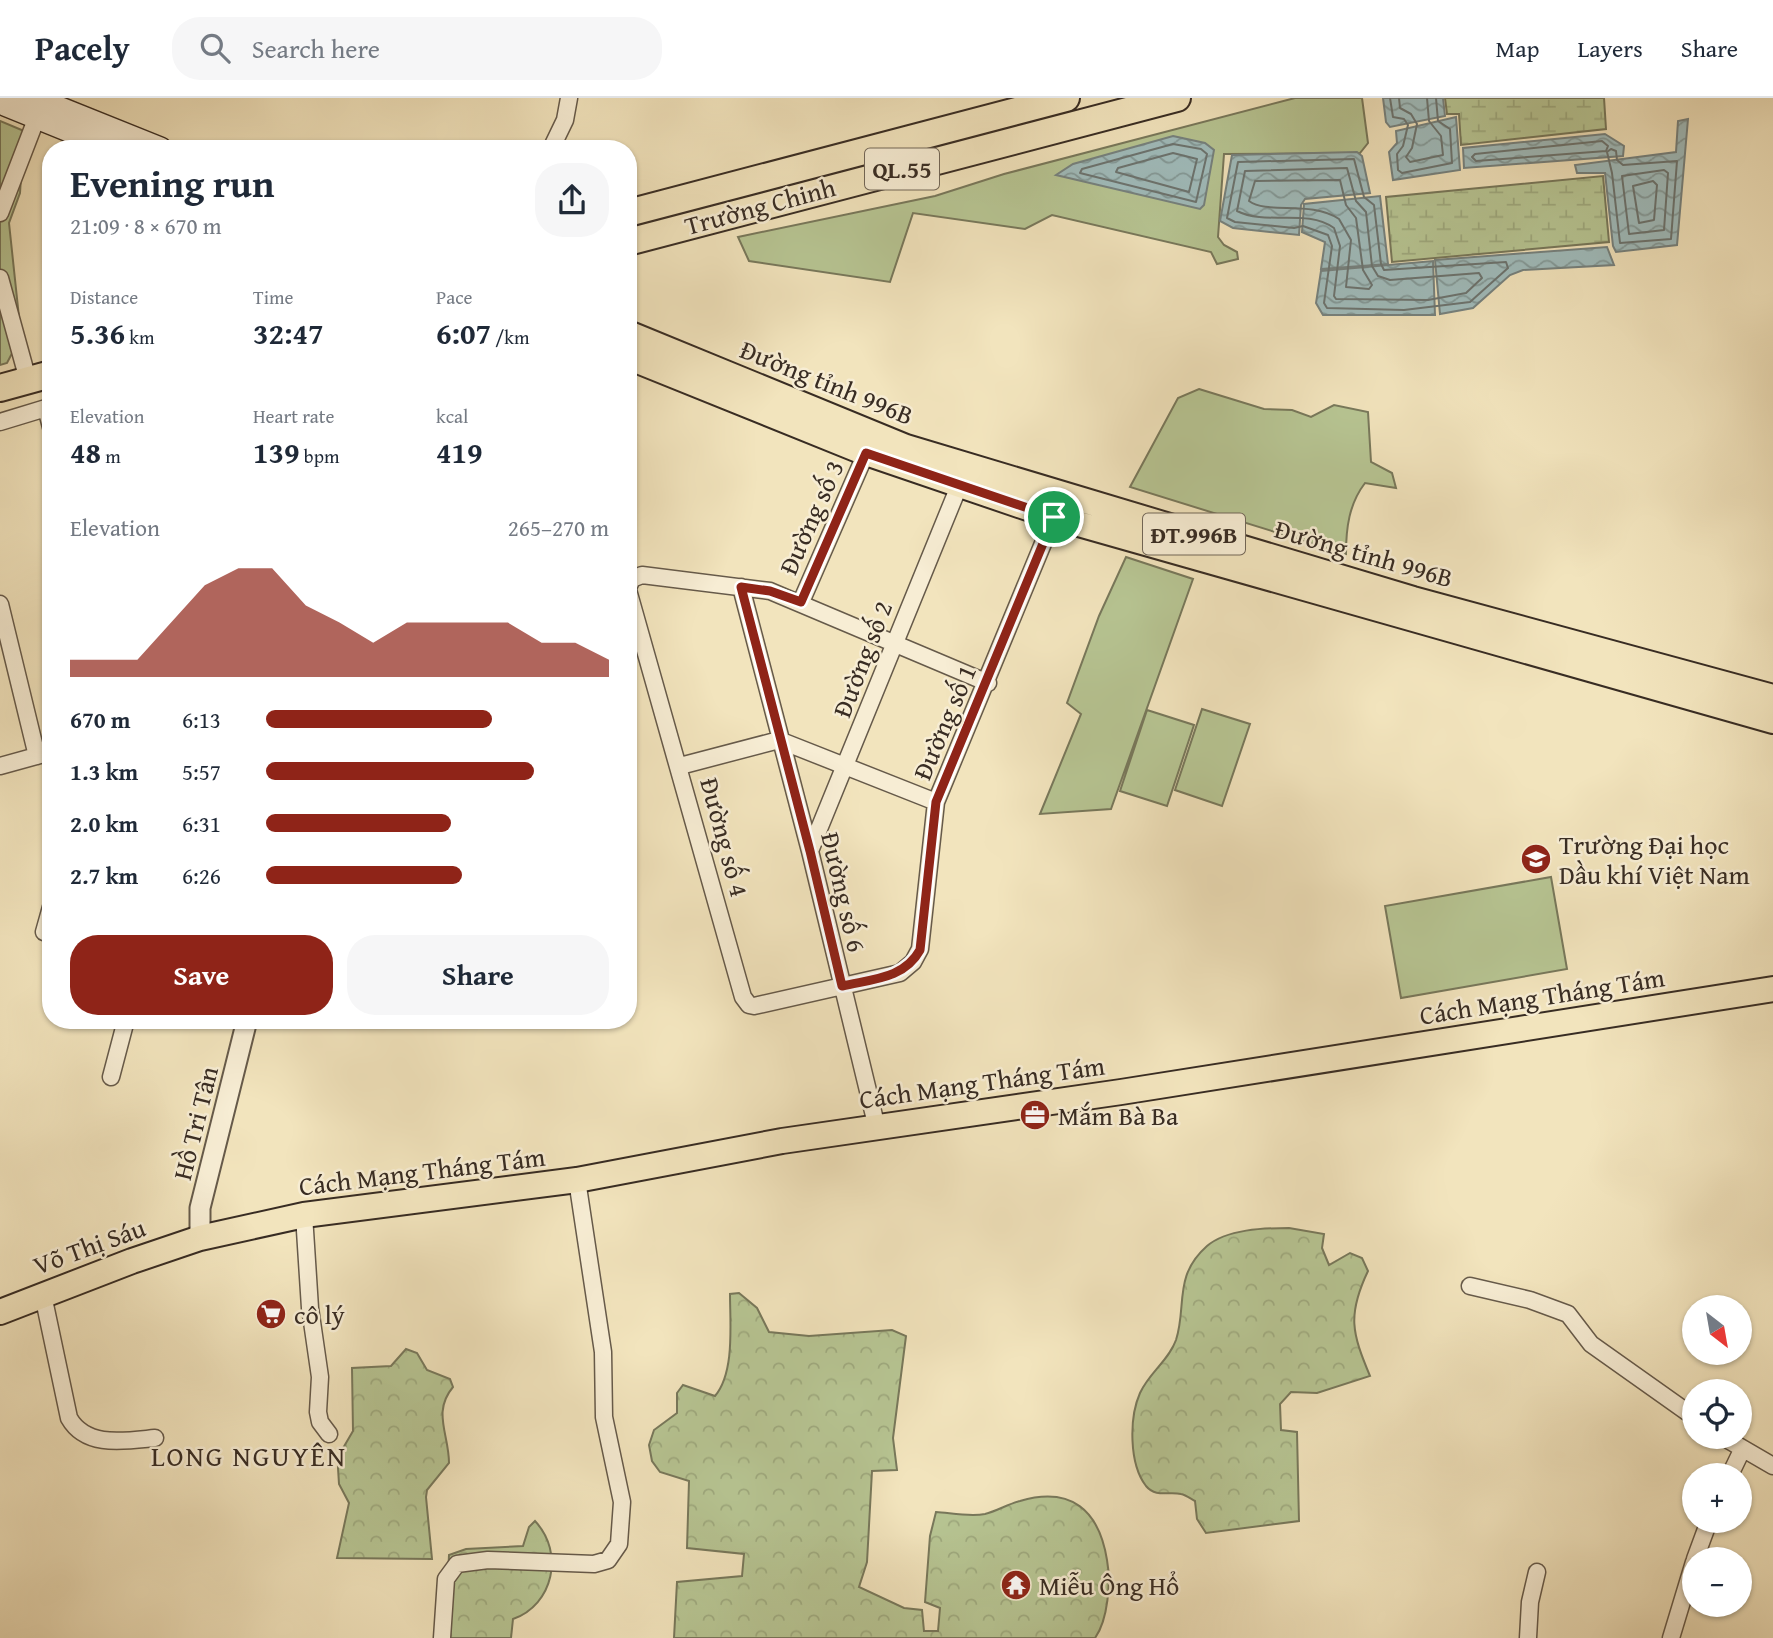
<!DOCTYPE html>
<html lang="en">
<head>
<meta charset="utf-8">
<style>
  :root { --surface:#fff; --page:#f6f6f7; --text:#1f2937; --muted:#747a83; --line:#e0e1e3; --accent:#8f2418 }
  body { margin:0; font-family:"Gentium Book Plus",serif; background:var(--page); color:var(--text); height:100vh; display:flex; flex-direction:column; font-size:26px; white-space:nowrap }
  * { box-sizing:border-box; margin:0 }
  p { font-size:23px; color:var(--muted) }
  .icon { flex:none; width:38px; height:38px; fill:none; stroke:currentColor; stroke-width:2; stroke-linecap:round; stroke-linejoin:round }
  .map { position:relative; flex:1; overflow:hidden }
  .drawer { position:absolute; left:42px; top:42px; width:595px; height:889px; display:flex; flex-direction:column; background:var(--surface); border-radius:28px; box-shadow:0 2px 5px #0004 }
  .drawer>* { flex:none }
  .needle { width:46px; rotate:149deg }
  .buttons { position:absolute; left:1682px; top:1197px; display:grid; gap:14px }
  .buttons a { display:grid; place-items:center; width:70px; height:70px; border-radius:50%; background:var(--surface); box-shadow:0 2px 5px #0004; font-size:35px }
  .pin { position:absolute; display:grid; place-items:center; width:60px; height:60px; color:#fff; margin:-30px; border:4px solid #fff; border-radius:50%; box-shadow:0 2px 7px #0007 }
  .round { display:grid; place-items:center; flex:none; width:74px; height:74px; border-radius:28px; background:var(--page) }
  .summary { display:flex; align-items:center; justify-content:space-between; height:119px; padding:0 28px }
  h1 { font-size:38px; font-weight:600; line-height:52px }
  .stats { display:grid; grid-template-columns:repeat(3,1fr); gap:10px; height:119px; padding:7px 28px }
  .stats div { display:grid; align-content:center }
  .stats b { font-size:30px; font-weight:600 }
  .stats small { font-size:19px; font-weight:400 }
  .stats p { font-size:19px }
  .chart { height:196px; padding:14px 28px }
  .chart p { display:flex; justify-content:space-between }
  .chart svg { width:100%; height:126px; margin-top:7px; fill:var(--accent); opacity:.7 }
  .cta { display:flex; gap:14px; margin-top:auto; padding:14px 28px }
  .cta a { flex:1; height:80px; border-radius:28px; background:var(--accent); color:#fff; font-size:28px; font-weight:600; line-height:80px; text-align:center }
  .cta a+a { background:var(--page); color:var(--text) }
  ul { padding:0 28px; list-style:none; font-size:23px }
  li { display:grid; grid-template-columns:112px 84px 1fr; align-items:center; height:52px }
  li i { height:18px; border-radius:9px; background:var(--accent) }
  header { display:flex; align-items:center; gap:42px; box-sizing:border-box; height:98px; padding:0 35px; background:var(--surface); border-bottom:2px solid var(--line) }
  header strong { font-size:33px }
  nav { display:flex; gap:38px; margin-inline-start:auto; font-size:24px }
  .search { width:490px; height:63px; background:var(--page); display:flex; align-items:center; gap:18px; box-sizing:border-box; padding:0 24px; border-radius:28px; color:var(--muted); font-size:26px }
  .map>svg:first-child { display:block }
  .grass { fill:#b7c593; stroke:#78785b; stroke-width:2 }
  .forest { fill:url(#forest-crowns); stroke:#78785b; stroke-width:2 }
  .wetland { fill:url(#wetland-marsh); stroke:#78785b; stroke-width:2 }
  .water { fill:url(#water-waves); stroke:#76827f; stroke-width:2 }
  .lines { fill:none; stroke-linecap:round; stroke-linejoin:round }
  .shore { stroke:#6c7470; stroke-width:2 }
  .minor-casing { stroke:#665a4a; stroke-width:19 }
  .tertiary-casing { stroke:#665a4a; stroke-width:23 }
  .secondary-casing { stroke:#382c23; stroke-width:26 }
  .primary-casing { stroke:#382c23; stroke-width:28 }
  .trunk-casing { stroke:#382c23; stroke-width:30 }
  .minor { stroke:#f7edd4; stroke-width:16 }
  .tertiary { stroke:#f7edd4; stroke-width:19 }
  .secondary { stroke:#f7edd4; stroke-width:23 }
  .primary { stroke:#f2e4bd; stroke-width:24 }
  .trunk { stroke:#f2e4bd; stroke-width:26 }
  .route-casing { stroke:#fff; stroke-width:14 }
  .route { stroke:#8f2418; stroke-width:9 }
  .labels { text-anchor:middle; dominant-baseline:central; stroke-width:5; stroke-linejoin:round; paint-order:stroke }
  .shield { fill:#f7edd4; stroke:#716658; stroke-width:2 }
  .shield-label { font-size:24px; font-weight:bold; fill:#382c23 }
  .street-label { font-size:26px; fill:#382c23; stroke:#f7edd4 }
  .poi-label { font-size:26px; fill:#382c23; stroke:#f7edd4; text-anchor:start }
  .neighbourhood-label { font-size:28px; letter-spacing:2px; fill:#382c23; stroke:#f7edd4 }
</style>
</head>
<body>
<header>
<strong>Pacely</strong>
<div class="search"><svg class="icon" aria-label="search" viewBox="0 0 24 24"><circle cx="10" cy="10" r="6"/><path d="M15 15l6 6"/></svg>Search here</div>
<nav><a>Map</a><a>Layers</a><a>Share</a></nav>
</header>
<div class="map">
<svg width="1773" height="1540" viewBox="0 0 1773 1540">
  <defs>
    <pattern id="forest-crowns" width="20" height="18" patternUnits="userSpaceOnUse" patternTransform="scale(1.75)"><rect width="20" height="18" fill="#b7c593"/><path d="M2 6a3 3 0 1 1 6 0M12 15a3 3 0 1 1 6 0" fill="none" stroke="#9ea97e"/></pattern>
    <pattern id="wetland-marsh" width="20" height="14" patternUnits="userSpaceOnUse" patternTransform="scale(1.75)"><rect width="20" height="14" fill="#b7c593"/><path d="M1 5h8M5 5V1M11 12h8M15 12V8" fill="none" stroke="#9ea97e"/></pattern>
    <pattern id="water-waves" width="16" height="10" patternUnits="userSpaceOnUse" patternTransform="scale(1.75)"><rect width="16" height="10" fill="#a0bcbc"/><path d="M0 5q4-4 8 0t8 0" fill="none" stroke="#839998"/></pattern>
  </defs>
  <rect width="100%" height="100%" fill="#f2e4bd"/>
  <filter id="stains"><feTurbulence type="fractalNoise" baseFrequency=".00286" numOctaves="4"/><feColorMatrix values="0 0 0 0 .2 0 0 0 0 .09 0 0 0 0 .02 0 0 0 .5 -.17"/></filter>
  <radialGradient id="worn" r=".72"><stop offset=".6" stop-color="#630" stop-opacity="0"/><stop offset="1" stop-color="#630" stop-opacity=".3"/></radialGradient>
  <path class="grass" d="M1295,0H1362L1368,45L1360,55L1224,56L1218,139L1224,147L1237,154L1238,161L1217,166L1211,154L1052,117L1025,131L913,115L890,184L749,163L738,139L935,98L1004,76Z
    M0,23L24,33L20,95L9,125L21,238L7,265L0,267Z
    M1199,291L1264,311L1292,312L1311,319L1334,307L1368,314L1371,364L1392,375L1396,390L1365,385C1349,406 1346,430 1346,456L1130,389L1178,300Z
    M1126,459L1193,481L1111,711L1040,716L1081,616L1067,605L1099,518Z
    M1202,611L1250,626L1222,708L1175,692Z
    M1147,612L1194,627L1167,708L1120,693Z
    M1551,779L1567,871L1401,900L1385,808Z"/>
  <path class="forest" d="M1289,1130L1324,1136L1322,1150L1329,1167L1350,1155L1362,1160L1368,1173C1347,1217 1352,1235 1370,1278L1317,1295L1291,1294L1280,1306L1281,1332L1297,1334L1299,1423L1206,1435L1197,1421L1195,1403C1191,1401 1186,1397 1181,1396C1169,1393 1156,1400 1146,1388C1129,1366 1129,1320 1140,1295C1149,1275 1169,1262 1176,1242C1187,1208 1173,1178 1207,1148C1227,1131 1264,1130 1289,1130Z
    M739,1195L757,1210L769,1234L809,1238L892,1232L906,1238L893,1340L897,1372L872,1373L867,1464L859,1489L904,1510L922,1512L924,1533H938L940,1510L925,1504L930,1438L936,1414C951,1415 970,1419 985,1416C997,1413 1008,1406 1020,1403C1071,1388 1099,1412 1107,1462C1111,1484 1108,1522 1095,1540H674L677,1484L742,1478L744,1456L687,1450L689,1383L660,1374L652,1363L649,1347L654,1332L677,1315V1295L683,1287L715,1298C735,1274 730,1226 730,1196Z
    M406,1251L417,1255L427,1272L450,1281L453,1289C432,1314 449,1336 449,1365L427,1392L426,1399L432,1461L337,1460L349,1405L339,1386L338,1370L339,1357L353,1333L352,1270L391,1268Z
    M535,1423C565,1455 553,1507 513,1521L511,1540H445L449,1457L466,1451L523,1448L529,1429Z"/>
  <path class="wetland" d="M1445,0H1604L1606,31L1461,47L1459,16H1447Z
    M1603,78L1609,144L1392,164L1386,99Z"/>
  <path class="water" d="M1383,0H1443L1445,18L1390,29L1386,24Z
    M1456,19L1460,72L1393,82L1389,54L1397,45L1396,33Z
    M1688,21L1677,147L1616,154L1613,148L1605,75H1577L1575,67L1676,54L1678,23Z
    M1605,36L1624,48L1623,58L1464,70L1463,50Z
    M1173,38L1205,45L1214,52L1204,107L1200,111L1056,77L1073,66Z
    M1357,54L1362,58L1370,95L1305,101L1301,107L1299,137L1233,130L1220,123L1232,57Z
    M1380,98L1388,166L1321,171L1325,144L1302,134L1304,106Z
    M1607,149L1614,167L1523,172L1510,177L1473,210L1440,216L1435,162Z
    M1433,163L1435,217H1323L1316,205L1321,173Z"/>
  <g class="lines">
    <path class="shore" d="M1390,0L1393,19L1404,21L1408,27L1403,48L1397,56L1398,72L1402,75L1452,65L1450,31L1438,23L1436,0
      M1399,0L1400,10L1411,16L1417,26L1412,50L1406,59L1410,64L1443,57L1441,38L1429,23L1427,0
      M1602,43L1608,48L1606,53L1476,63L1472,59L1475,56Z
      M1173,46L1201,51L1207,56L1196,104L1080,75L1082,71Z
      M1611,51L1616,53L1617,62L1623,67L1677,63L1671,141L1620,145L1612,75L1607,54Z
      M1173,55L1197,61L1189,94L1116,74L1118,70Z
      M1354,61L1364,99L1374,107L1381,166L1384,172L1506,164L1508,170L1470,204L1404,212L1327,210L1324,205L1332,148L1328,137L1303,128L1294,130L1235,124L1227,120L1238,64Z
      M1347,70L1356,103L1366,114L1372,168L1378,178L1390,182L1479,175L1482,180L1466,195L1428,202L1336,201L1334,198L1340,148L1334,130C1306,110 1267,128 1237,113L1245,73Z
      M1664,72L1668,75L1664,132L1629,136L1622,78Z
      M1340,82L1346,107L1356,120L1363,172L1372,187L1369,191L1346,189L1351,142L1339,121C1310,102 1268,117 1249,103L1255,83Z
      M1653,83L1657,87L1654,122L1639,125L1633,88Z"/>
    <g class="minor-casing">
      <path id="minor" d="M551,51L565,22L569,0
        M0,115L37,19
        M0,180L28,282
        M0,324L46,310L51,329
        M741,489L810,753L877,1030
        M628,490L632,481L642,477L770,493L988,585
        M628,492L743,899L749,907L754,908L900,875L913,864L920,851L936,704L1054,419
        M801,504L866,355
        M0,506L37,658
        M0,668L51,654
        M680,668L779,642L936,704
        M810,753L959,388
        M51,809L44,834L51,835
        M111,979L126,922
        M304,1117L310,1210L320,1279L318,1314L320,1324L329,1336
        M1470,1188L1530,1202L1568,1216L1591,1246L1694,1319
        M43,1197L69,1320C86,1350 124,1343 155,1340
        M1723,1339L1773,1368
        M1730,1377L1742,1352
        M1695,1461L1709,1423
        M442,1540L446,1481L457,1466L488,1462L594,1466L608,1462L619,1446L622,1404L604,1319L603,1254L577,1082
        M1528,1540L1530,1504L1537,1474
        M1671,1540L1694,1464"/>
    </g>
    <g class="tertiary-casing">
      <path id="tertiary" d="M200,1140V1110L247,922"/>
    </g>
    <g class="secondary-casing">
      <path id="secondary" d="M33,0L160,51
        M5,6L116,51"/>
    </g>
    <g class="primary-casing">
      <path id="primary" d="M628,235L906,349L1413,501L1773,599
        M628,259L866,355L1054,419L1773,623
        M0,1214L132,1163L200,1140L304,1117L577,1082L782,1043L1121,994L1773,891"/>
    </g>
    <g class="trunk-casing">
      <path id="trunk" d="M628,115L1066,0
        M628,144L1177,0
        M0,290L51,276"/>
    </g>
    <use href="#minor" class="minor"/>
    <use href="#tertiary" class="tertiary"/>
    <use href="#secondary" class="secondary"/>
    <use href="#primary" class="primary"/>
    <use href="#trunk" class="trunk"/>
  </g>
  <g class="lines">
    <g class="route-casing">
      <path id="route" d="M866,355L1054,419L936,704L920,852C904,881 872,881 842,888L810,753L741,489L770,493L801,504Z"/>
    </g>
    <use href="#route" class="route"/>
  </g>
  <defs>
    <g id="university-disc" transform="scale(1.575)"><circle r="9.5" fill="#8f2418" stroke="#f7edd4"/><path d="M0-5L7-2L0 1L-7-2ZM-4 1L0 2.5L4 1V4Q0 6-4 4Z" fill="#fff"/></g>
    <g id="office-disc" transform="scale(1.575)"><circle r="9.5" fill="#8f2418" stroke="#f7edd4"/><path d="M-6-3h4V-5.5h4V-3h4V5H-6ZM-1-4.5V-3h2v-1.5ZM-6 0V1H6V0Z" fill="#fff"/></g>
    <g id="supermarket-disc" transform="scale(1.575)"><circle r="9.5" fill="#8f2418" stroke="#f7edd4"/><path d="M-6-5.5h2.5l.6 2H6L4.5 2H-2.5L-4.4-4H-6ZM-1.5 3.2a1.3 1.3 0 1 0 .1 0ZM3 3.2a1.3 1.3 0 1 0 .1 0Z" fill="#fff"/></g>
    <g id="temple-disc" transform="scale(1.575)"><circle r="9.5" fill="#8f2418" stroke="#f7edd4"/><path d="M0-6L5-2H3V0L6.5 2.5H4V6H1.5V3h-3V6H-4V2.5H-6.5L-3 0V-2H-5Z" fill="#fff"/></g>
  </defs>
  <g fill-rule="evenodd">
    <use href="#university-disc" x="1536" y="761"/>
    <use href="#office-disc" x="1035" y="1017"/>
    <use href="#supermarket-disc" x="271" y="1216"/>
    <use href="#temple-disc" x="1016" y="1487"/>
  </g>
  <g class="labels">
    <g class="shield">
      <rect x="865" y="50.5" width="74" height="41" rx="5"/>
      <rect x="1143" y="415.5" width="102" height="41" rx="5"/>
    </g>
    <g class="shield-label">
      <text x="902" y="71">QL.55</text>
      <text x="1194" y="436">ĐT.996B</text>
    </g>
    <g class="street-label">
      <text transform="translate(760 108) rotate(-15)">Trường Chinh</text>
      <text transform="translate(827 284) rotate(22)">Đường tỉnh 996B</text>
      <text transform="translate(811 419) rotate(-66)">Đường số 3</text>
      <text transform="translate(1364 455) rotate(16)">Đường tỉnh 996B</text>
      <text transform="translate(862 561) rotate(-69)">Đường số 2</text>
      <text transform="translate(944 624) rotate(-67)">Đường số 1</text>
      <text transform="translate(725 739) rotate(75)">Đường số 4</text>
      <text transform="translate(844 794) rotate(77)">Đường số 6</text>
      <text transform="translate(1542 898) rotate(-9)">Cách Mạng Tháng Tám</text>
      <text transform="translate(982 984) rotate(-8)">Cách Mạng Tháng Tám</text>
      <text transform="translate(195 1025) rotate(-76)">Hồ Tri Tân</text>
      <text transform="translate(422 1073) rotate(-7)">Cách Mạng Tháng Tám</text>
      <text transform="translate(89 1148) rotate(-20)">Võ Thị Sáu</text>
    </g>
    <g class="poi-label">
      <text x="1559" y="746">Trường Đại học<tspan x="1559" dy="30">Dầu khí Việt Nam</tspan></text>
      <text x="1058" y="1017">Mắm Bà Ba</text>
      <text x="294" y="1216">cô lý</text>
      <text x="1039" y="1487">Miễu Ông Hổ</text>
    </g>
    <g class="neighbourhood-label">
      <text x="249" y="1357">LONG NGUYÊN</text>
    </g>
  </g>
  <rect width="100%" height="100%" filter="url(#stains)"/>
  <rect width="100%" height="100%" fill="url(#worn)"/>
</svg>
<div class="buttons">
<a><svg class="needle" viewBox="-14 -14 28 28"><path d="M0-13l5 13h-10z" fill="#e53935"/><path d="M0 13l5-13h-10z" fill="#747a83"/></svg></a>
<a><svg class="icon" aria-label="locate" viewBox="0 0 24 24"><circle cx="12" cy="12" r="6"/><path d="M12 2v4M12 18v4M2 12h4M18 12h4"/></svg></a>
<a>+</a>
<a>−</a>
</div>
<div class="pin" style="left:1054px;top:419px;background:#1e9e55"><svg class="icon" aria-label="arrive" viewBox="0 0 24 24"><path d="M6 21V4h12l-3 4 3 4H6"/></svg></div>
<section class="drawer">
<div class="summary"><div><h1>Evening run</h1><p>21:09 · 8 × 670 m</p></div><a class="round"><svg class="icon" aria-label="share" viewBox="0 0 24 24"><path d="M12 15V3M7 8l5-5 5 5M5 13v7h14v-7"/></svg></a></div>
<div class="stats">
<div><p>Distance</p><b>5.36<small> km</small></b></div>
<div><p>Time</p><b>32:47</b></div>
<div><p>Pace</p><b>6:07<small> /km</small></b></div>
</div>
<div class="stats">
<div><p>Elevation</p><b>48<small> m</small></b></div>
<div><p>Heart rate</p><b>139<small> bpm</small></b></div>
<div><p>kcal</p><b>419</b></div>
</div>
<div class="chart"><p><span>Elevation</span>265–270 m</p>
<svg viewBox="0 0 160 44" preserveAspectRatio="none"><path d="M0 44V38L10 38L20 38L30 25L40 12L50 6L60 6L70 19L80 25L90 32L100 25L110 25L120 25L130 25L140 32L150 32L160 38V44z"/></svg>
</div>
<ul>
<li><b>670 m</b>6:13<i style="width:66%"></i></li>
<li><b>1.3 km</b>5:57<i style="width:78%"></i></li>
<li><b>2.0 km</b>6:31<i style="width:54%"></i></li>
<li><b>2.7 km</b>6:26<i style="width:57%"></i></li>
</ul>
<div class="cta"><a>Save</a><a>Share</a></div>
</section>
</div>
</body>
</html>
